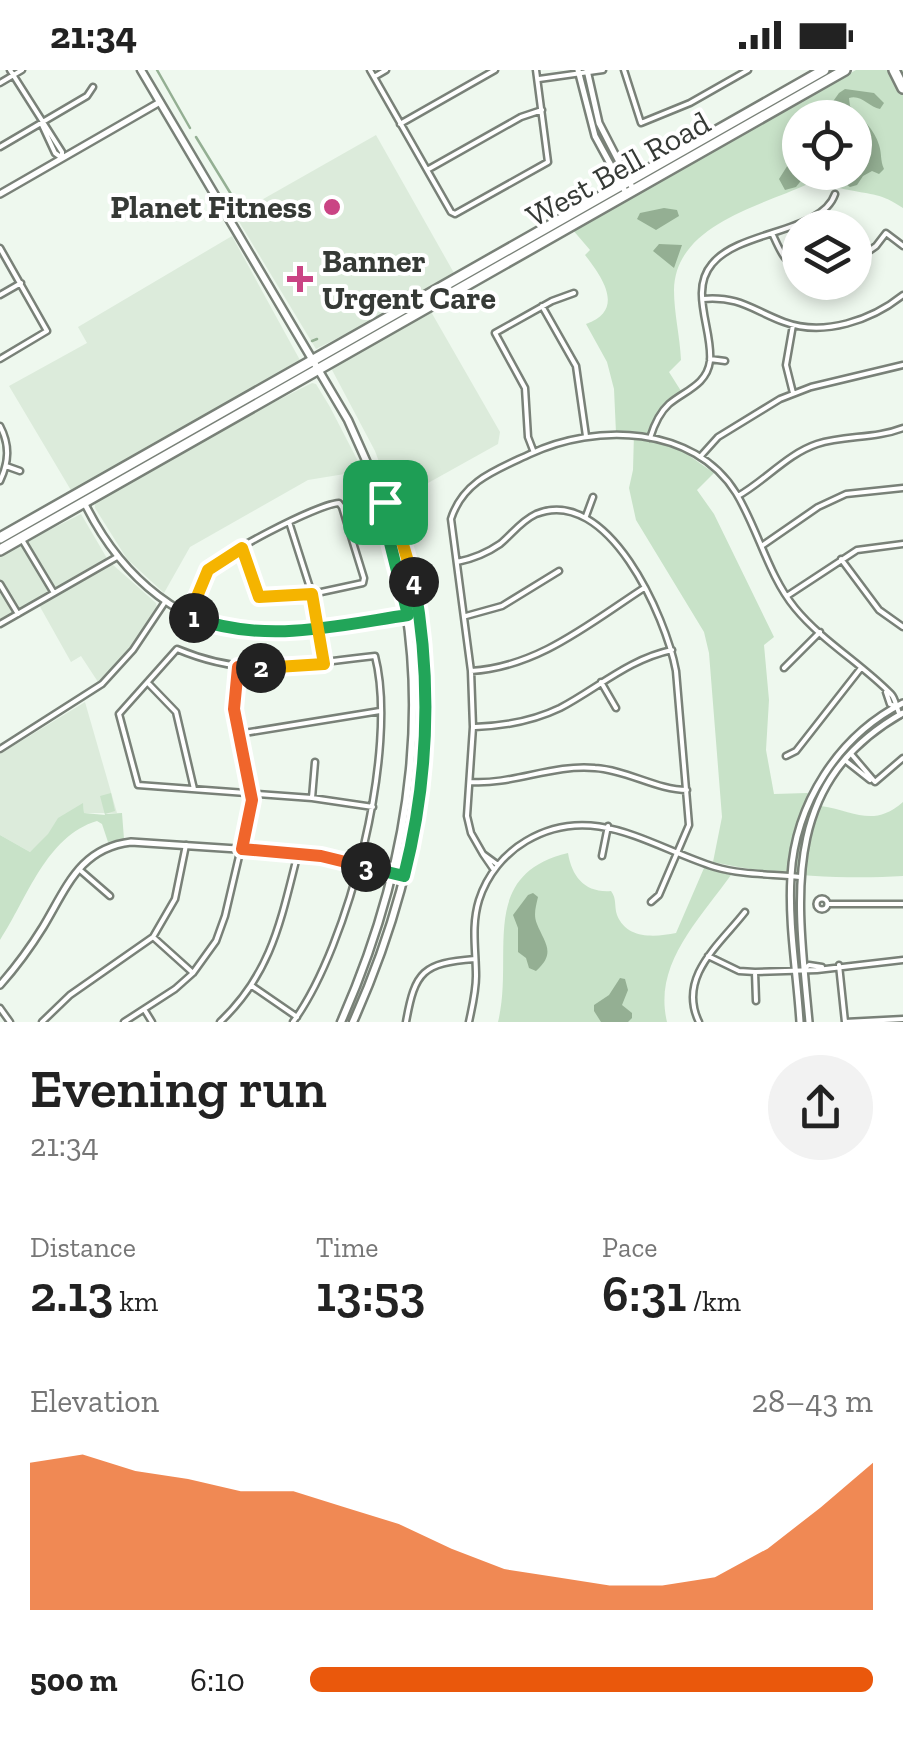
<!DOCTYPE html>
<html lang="en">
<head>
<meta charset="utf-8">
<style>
  :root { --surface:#fff; --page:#f2f2f2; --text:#222; --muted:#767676; --accent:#ea580c }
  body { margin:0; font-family:"Zilla Slab",serif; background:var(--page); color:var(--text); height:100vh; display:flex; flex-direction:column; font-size:38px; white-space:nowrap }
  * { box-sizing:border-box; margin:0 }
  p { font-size:32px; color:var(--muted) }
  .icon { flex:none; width:55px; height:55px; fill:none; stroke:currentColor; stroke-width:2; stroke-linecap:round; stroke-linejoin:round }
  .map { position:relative; height:952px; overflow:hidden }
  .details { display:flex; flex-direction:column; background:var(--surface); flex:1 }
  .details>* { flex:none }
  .fabs { position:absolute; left:782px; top:30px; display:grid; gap:20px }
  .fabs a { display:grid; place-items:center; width:90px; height:90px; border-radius:50%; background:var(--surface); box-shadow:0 5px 15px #0003; font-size:50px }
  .pin { position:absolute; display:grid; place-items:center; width:85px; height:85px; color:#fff; margin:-42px; border-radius:20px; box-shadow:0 5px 15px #0006 }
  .km { position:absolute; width:50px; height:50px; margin:-25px; border-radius:50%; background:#222; color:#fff; font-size:28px; line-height:50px; text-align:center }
  .round { display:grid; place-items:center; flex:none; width:105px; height:105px; border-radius:52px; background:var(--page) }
  .head { display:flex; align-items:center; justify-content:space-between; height:170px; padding:0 30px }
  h1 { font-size:55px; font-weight:600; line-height:75px }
  .figures { display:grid; grid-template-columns:repeat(3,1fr); gap:15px; height:170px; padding:10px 30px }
  .figures div { display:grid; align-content:center }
  .figures b { font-size:50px; font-weight:600 }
  .figures small { font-size:28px; font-weight:400 }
  .figures p { font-size:28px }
  .chart { height:280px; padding:20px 30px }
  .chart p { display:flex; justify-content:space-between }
  .chart svg { width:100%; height:180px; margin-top:10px; fill:var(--accent); opacity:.7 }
  ul { padding:0 30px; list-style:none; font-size:32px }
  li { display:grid; grid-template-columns:160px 120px 1fr; align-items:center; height:75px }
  li i { height:25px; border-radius:12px; background:var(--accent) }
  .status { display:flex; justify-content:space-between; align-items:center; height:70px; padding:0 50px; background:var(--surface); direction:ltr }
  .status svg { height:28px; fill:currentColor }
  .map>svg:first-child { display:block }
  .built { fill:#dcebdb }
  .green { fill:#c8e2c8; fill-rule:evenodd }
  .water { fill:#94af93 }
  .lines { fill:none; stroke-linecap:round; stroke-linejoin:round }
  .stream { stroke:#94af93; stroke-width:2.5 }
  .minor-casing { stroke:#798178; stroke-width:9 }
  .tertiary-casing { stroke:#798178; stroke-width:10 }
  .secondary-casing { stroke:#798178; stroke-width:11 }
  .primary-casing { stroke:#798178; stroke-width:14 }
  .minor { stroke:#fff; stroke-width:4 }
  .tertiary { stroke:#fff; stroke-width:5 }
  .secondary { stroke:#fff; stroke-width:6 }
  .primary { stroke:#fff; stroke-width:9 }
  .split-1-casing { stroke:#fff; stroke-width:20 }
  .split-2-casing { stroke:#fff; stroke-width:20 }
  .split-3-casing { stroke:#fff; stroke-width:20 }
  .split-4-casing { stroke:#fff; stroke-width:20 }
  .split-5-casing { stroke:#fff; stroke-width:20 }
  .split-1 { stroke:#22a559; stroke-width:12 }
  .split-2 { stroke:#f5b400; stroke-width:12 }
  .split-3 { stroke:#f0652b; stroke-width:12 }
  .split-4 { stroke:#22a559; stroke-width:12 }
  .split-5 { stroke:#f5b400; stroke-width:12 }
  .poi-dot { fill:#ca4484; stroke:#fff; stroke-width:4 }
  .labels { text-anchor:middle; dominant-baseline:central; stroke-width:8; stroke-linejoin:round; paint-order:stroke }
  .street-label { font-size:32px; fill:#363a36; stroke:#fff }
  .poi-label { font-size:32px; font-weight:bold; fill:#363a36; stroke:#fff; text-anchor:end }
</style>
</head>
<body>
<div class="status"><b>21:34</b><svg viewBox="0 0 49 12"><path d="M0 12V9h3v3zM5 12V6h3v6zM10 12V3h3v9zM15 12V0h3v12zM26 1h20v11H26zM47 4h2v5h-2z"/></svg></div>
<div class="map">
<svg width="903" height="952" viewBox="0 0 903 952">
  <rect width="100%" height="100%" fill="#eef8ee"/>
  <path class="built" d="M376,65L454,203L374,250L316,279L235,145Z
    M232,166L301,292L72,422L9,316L87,273L78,257Z
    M430,240L500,362L498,374L394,432L375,381L331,298Z
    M312,313L316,314L330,337L363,401L308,410L190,477L164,523L127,489L95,438V431L219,360Z
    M81,444L108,490L0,552V485Z
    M112,494L156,533L157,538L126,584L98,612L81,586L71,592L39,535Z
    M85,632L117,743H84L83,734L30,782L0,765V684Z"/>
  <path class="green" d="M856,0H903V138C881,123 872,125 849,120C834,117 824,114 808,114C760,136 675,155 674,220C674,243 680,267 681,290L669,302L681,321L659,340L645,369L681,380L714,403L697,420L714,444L774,567L764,575L769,630L766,680L774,724L807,723L824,728L821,736C855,741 873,758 903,732V806C842,810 772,805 713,792L722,747L709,583L704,562L636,450L629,418L633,400L634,363H616L614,319L607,292L586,254C626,240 602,207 585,185L590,180L572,159ZM800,48H855V102H800Z
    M111,723L115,741L105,744L122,743L124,769L108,772L102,754L97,751C46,766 27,829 0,870V765L30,782L48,764L58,748L83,733L84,743L105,745L100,726Z
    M568,783C572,807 585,823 611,821C617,829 614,836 617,845C627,870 656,867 676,863L704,798L731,805C699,850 653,894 667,952H498C515,885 476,805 568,783Z"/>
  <path class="water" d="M845,19L874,23L884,33L880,39C869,37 861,24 849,28L850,36C861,47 875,60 879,75C882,84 880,90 884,99L879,104L872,101L863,106L857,115L850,117L836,107L824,109L812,103L855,102V48L839,45L829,37L839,23Z
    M791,90H800V102L807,103L796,117L785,120L779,109Z
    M664,138L677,140L679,146L656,160L637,149L640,143Z
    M659,174L682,175L674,198L653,181Z
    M533,823L538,827C536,836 533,845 537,854C544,872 557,883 536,901L529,898L526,888L518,882V858L513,845L528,825Z
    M620,908L625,909L628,920L622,935L632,943V948L628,952H601L594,941V935L609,925Z"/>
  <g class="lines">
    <path class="stream" d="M157,0L190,58
      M196,67L234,129
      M312,271L317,269"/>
    <g class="minor-casing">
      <path id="minor" d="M10,0L62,82V88
        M370,0L451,142L455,144L548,92L536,0
        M624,0L641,53L690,33L748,0
        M374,7L386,0
        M539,9L603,0
        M0,13L22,0
        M400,54L495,0
        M42,55L55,83L62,88
        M0,77L87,26L93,17
        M427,100L521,47L542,40
        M772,163C779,178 784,193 800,199
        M0,178L47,261L0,289
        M855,191L876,176L886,163L903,176
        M0,225L21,213
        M703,229C740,226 752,240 784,252C824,267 872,250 903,225
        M542,236L576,296L586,366
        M710,289L725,291
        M793,323L786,295L793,255
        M0,356C10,375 9,392 0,411
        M650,368C654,355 659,343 669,334C684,321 707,315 710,291C713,260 689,221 712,194C739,160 822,163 835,124
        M533,380L528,367L525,318L495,263L552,231L574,223
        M700,387L718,367L780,329L811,317L903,295
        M6,396L20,401
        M738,426C765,411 787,384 817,374C845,365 875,369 903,358
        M586,446L593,427
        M289,452L312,524L324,592
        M21,468L54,523
        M763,475L818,437L846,424L903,418
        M841,489L879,540L903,557
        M457,492C472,489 487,483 500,474C512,464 521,451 536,444C608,415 666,547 676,601L689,755L659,825L651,832
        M0,514L18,544
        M787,526L857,480L903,474
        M189,546C194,532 198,514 207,502C219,485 318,434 339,433L342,437L364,508L363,513L312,524L259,527L242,479
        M466,546L502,536L559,501
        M0,554L117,487
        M784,598L820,562
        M471,601C538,597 590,553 644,518
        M601,612L616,638
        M149,614L176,642L194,719
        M886,622L890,634L896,637
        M475,657C504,656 533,651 560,638C598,618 629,589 672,580
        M238,664L380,641
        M0,679L102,614L133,580L165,532
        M852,685L875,712
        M786,686L796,681L861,598
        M846,691L870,710
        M470,712C513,715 552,694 595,698C627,700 657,720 687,720
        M875,712L903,688
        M312,728L315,692
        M483,784L471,763L467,746L473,657L471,601L451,449C463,411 496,400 530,384C595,353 694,355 736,423C758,459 768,505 795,538C822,571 862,594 891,624C896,629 896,638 900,645
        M602,786L608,756
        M80,800L110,826
        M494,800L483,784L498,795
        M816.5 834a5.5 5.5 0 1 1 11 0a5.5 5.5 0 1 1-11 0Z
        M828,834H903
        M153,867L193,903
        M708,886L739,901L755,902L817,900L903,890
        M839,895L845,952L903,949
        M805,898L809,895L822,897
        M755,902L756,931
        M252,916L297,947
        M0,938L10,952
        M144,939L152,952
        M42,952L70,925L153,867L175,829L186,775
        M124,952L175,919L193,903L216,871L225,846L252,731L234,639L237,597
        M220,952C272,903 281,849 298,783
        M293,952C349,876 399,678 375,586C299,593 253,611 177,579L119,644L138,715L312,728L373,737
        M406,952C415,901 423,893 475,889
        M469,952C472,937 476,922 476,906C476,880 471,856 479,830C487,805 504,784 526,771C593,731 651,777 715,797C742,805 772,804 800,807
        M699,952C677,907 720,874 745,842"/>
    </g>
    <g class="tertiary-casing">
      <path id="tertiary" d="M578,0L595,66L626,123
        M587,0L599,53L633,119
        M0,124L160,32
        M84,432C120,506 184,564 270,564C319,564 368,551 416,544
        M0,915C16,897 30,878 43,857C67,817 80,778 131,772L298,783L403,805
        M800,952C797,904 788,854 791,806C795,734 838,666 903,633
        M809,952C798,831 777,714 903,643"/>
    </g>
    <g class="secondary-casing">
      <path id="secondary" d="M141,0L348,350L385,433L392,437C450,615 429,782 353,952
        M341,952C413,789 439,613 382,441L385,433"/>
    </g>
    <g class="primary-casing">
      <path id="primary" d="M894,0L903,18
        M0,468L824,0
        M0,480L845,0"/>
    </g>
    <use href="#minor" class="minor"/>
    <use href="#tertiary" class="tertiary"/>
    <use href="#secondary" class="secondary"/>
    <use href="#primary" class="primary"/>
  </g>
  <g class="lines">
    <g class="split-1-casing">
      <path id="split-1" d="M194,548C266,574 335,556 408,545L382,441L385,432"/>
    </g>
    <g class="split-2-casing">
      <path id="split-2" d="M194,548L189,546L208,500L242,478L259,527L312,524L324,594L261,598"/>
    </g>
    <g class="split-3-casing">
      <path id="split-3" d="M261,598L238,597L234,639L252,730L242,779L321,786L366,797"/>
    </g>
    <g class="split-4-casing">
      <path id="split-4" d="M366,797L404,806C429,708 432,611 414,512"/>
    </g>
    <g class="split-5-casing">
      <path id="split-5" d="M385,432L392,437L414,512"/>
    </g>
    <use href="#split-1" class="split-1"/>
    <use href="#split-2" class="split-2"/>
    <use href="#split-3" class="split-3"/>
    <use href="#split-4" class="split-4"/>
    <use href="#split-5" class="split-5"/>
  </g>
  <g class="poi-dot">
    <circle cx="332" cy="137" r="10"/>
    <path d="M295 194h10v10h10v10h-10v10h-10v-10h-10v-10h10z"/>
  </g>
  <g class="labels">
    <g class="street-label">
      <text transform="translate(618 99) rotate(-29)">West Bell Road</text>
    </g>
    <g class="poi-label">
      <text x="312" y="137">Planet Fitness</text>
      <text x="322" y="191" text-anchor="start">Banner<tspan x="322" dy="37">Urgent Care</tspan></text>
    </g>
  </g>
</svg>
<div class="fabs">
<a><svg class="icon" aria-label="locate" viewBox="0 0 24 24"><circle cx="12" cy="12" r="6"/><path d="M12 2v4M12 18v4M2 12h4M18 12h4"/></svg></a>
<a><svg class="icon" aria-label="layers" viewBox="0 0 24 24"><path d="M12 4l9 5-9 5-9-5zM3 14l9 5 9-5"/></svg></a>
</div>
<div class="pin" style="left:385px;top:432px;background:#1e9e55"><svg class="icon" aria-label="arrive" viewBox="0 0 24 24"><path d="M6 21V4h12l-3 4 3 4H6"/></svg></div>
<b class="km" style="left:194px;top:548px">1</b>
<b class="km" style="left:261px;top:598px">2</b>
<b class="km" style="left:366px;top:797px">3</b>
<b class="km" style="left:414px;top:512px">4</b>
</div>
<section class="details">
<div class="head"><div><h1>Evening run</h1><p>21:34</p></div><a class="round"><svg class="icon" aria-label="share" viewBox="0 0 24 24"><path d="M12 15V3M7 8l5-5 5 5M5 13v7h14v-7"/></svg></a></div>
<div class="figures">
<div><p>Distance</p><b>2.13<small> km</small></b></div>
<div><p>Time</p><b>13:53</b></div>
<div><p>Pace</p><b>6:31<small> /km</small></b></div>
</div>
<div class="chart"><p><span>Elevation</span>28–43 m</p>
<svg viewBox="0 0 160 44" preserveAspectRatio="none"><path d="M0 44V8L10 6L20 10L30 12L40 15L50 15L60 19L70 23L80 29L90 34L100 36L110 38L120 38L130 36L140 29L150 19L160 8V44z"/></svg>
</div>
<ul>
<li><b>500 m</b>6:10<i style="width:100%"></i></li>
</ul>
</section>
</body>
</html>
